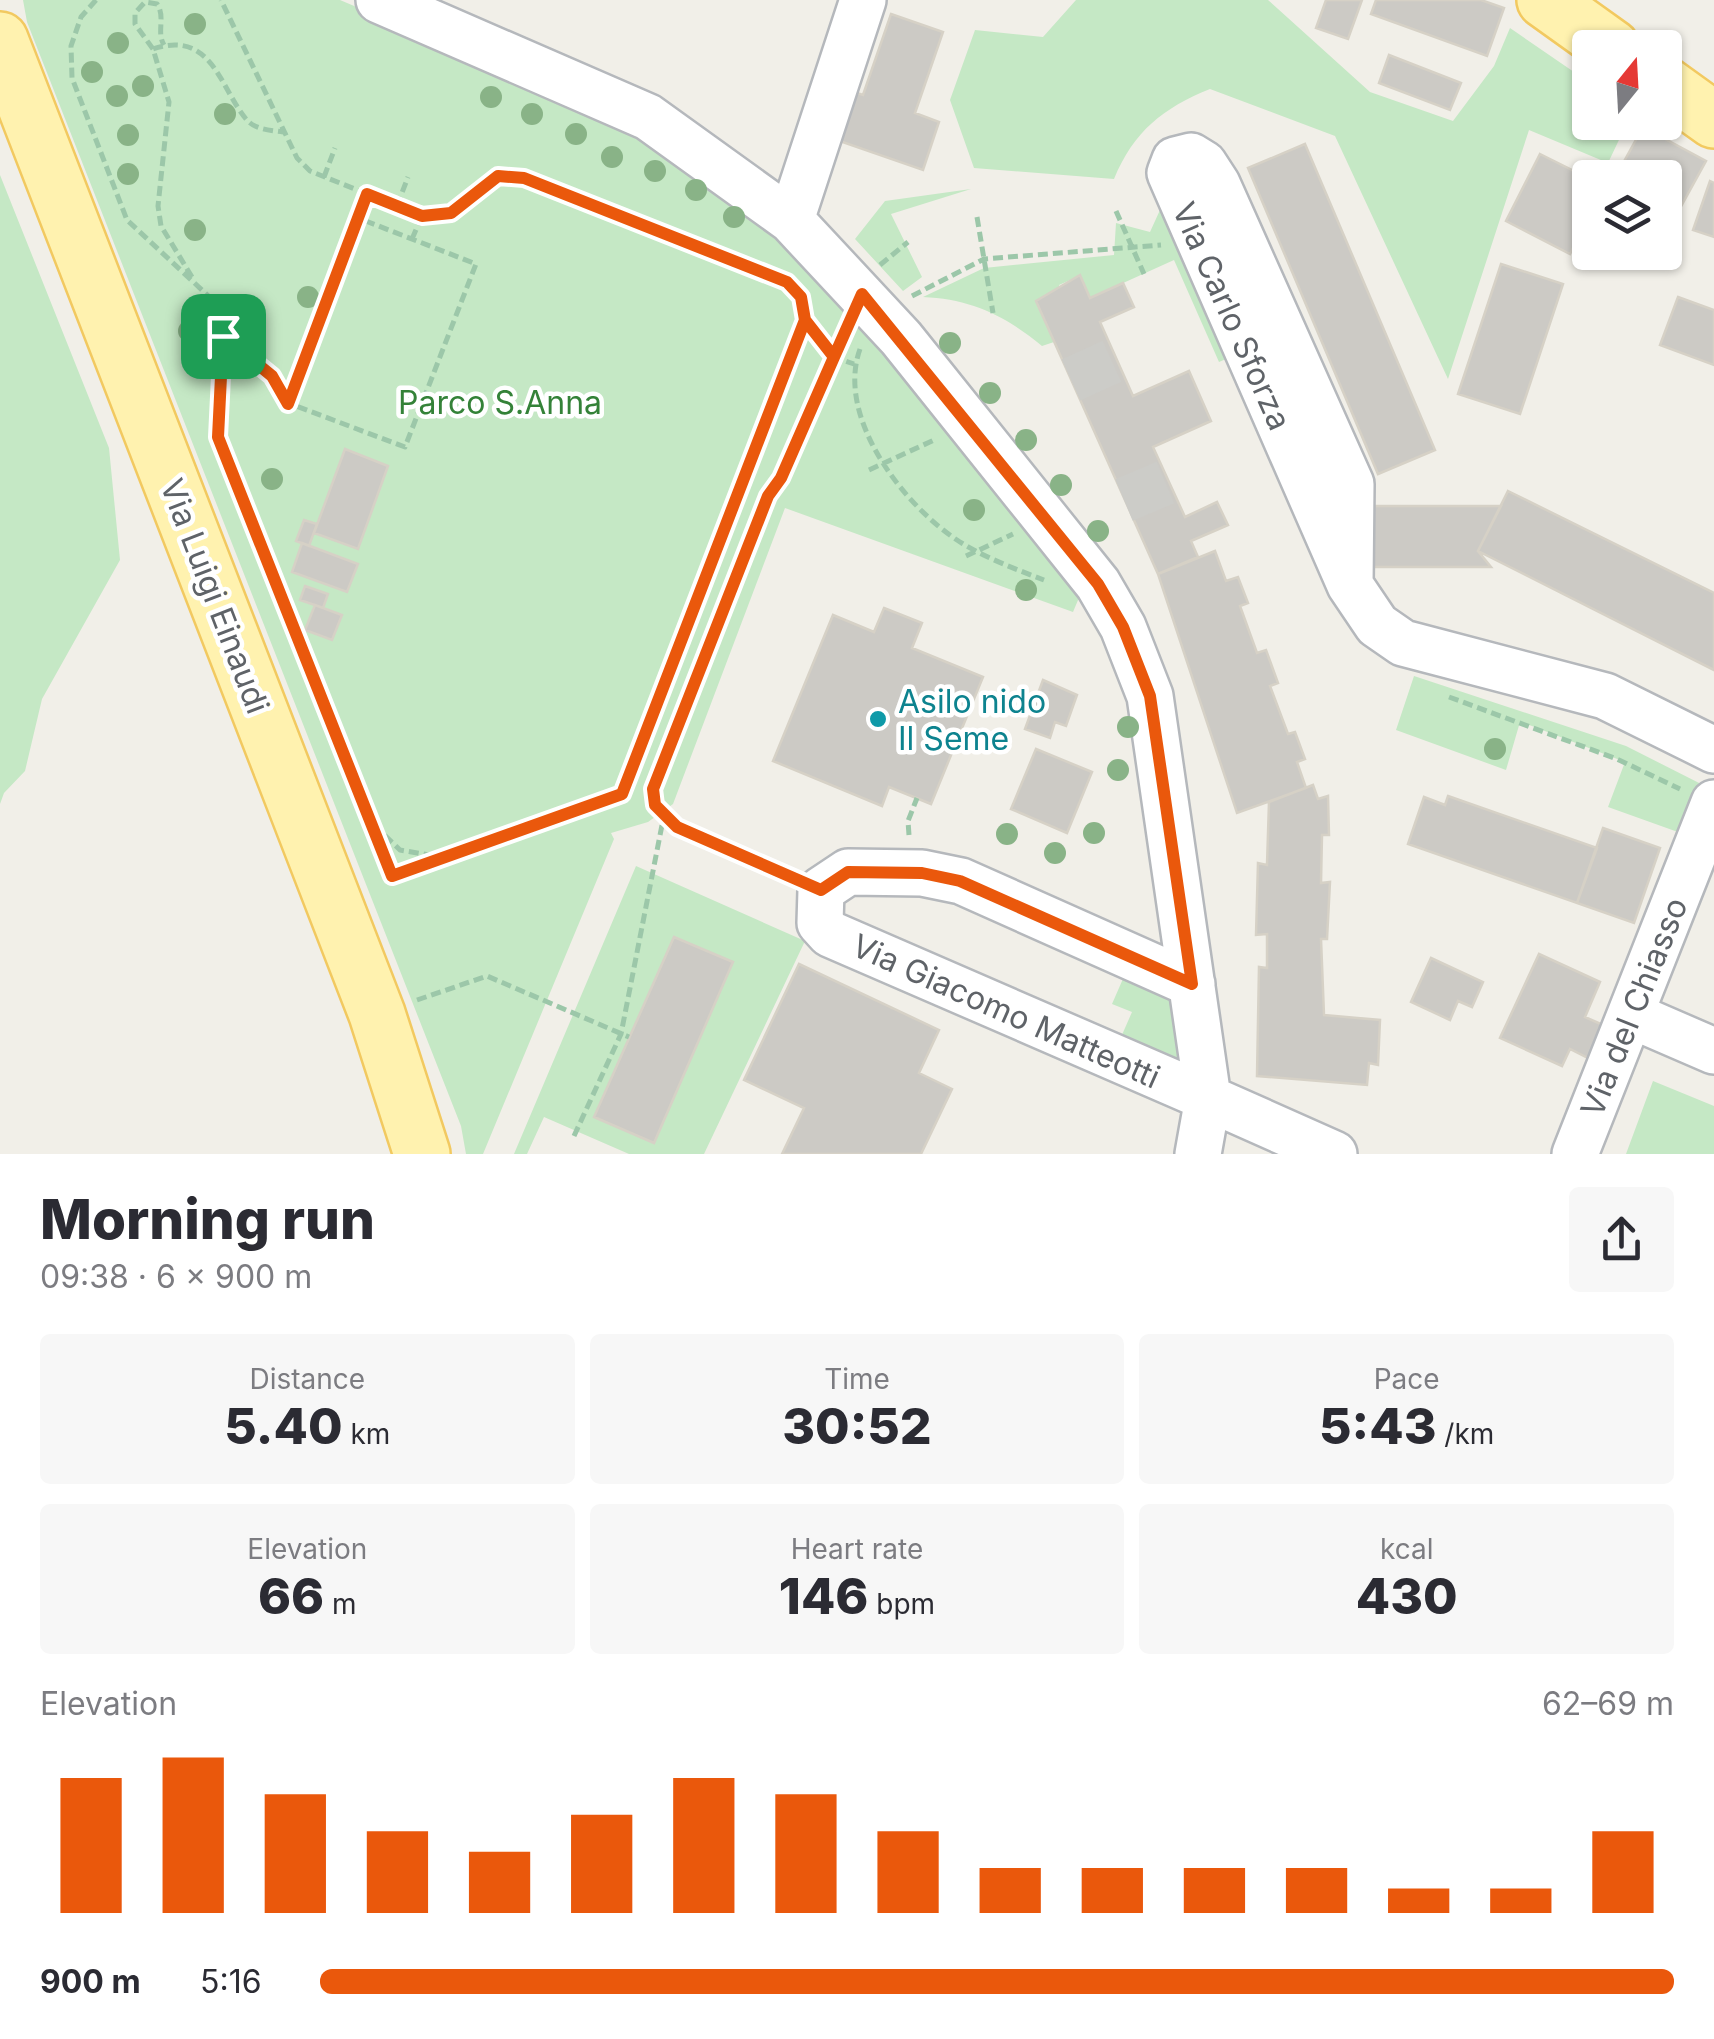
<!DOCTYPE html>
<html lang="en">
<head>
<meta charset="utf-8">
<style>
  :root { --surface:#fff; --page:#f7f7f7; --text:#2b2b33; --muted:#7c7c81; --accent:#ea580c }
  body { margin:0; font-family:Inter,sans-serif; background:var(--page); color:var(--text); height:100vh; display:flex; flex-direction:column; font-size:38px; white-space:nowrap }
  * { box-sizing:border-box; margin:0 }
  p { font-size:32px; color:var(--muted) }
  .icon { flex:none; width:55px; height:55px; fill:none; stroke:currentColor; stroke-width:2; stroke-linecap:round; stroke-linejoin:round }
  .map { position:relative; height:1154px; overflow:hidden }
  .panel { display:flex; flex-direction:column; background:var(--surface); flex:1 }
  .panel>* { flex:none }
  .needle { width:65px; rotate:18deg }
  .controls { position:absolute; left:1572px; top:30px; display:grid; gap:20px }
  .controls a { display:grid; place-items:center; width:110px; height:110px; border-radius:10px; background:var(--surface); box-shadow:0 2px 8px #0004; font-size:50px }
  .pin { position:absolute; display:grid; place-items:center; width:85px; height:85px; color:#fff; margin:-42px; border-radius:20px; box-shadow:0 5px 15px #0006 }
  .round { display:grid; place-items:center; flex:none; width:105px; height:105px; border-radius:10px; background:var(--page) }
  .headline { display:flex; align-items:center; justify-content:space-between; height:170px; padding:0 40px }
  h1 { font-size:55px; font-weight:800; line-height:75px }
  .stats { display:grid; grid-template-columns:repeat(3,1fr); gap:15px; height:170px; padding:10px 40px }
  .stats div { display:grid; align-content:center; border-radius:10px; background:var(--page); text-align:center }
  .stats b { font-size:50px; font-weight:800 }
  .stats small { font-size:28px; font-weight:400 }
  .stats p { font-size:28px }
  .chart { height:280px; padding:20px 40px }
  .chart p { display:flex; justify-content:space-between }
  .chart svg { width:100%; height:180px; margin-top:10px; stroke:var(--accent); stroke-width:6 }
  ul { padding:0 40px; list-style:none; font-size:32px }
  li { display:grid; grid-template-columns:160px 120px 1fr; align-items:center; height:75px }
  li i { height:25px; border-radius:12px; background:var(--accent) }
  .map>svg:first-child { display:block }
  .green { fill:#c5e8c5 }
  .building { fill:#cccac5; stroke:#d6d1c6; stroke-width:2.5 }
  .lines { fill:none; stroke-linecap:round; stroke-linejoin:round }
  .minor-tunnel { stroke:#ccccc8; stroke-width:45; stroke-dasharray:45 22; stroke-linecap:butt }
  .minor-casing { stroke:#b5b8bc; stroke-width:50 }
  .major-casing { stroke:#f2c960; stroke-width:60 }
  .path { stroke:#9cc7a9; stroke-width:5; stroke-dasharray:10 5; stroke-linecap:butt }
  .minor { stroke:#fff; stroke-width:45 }
  .major { stroke:#fff2af; stroke-width:55 }
  .tree { fill:#89b387 }
  .route-casing { stroke:#fff; stroke-width:20 }
  .route { stroke:#ea580c; stroke-width:12 }
  .culture-dot { fill:#0f9aa8; stroke:#fff; stroke-width:4 }
  .labels { text-anchor:middle; dominant-baseline:central; stroke-width:9; stroke-linejoin:round; paint-order:stroke }
  .street-label { font-size:32px; fill:#5f6368; stroke:#fff }
  .park-label { font-size:32px; fill:#348238; stroke:#fff }
  .culture-label { font-size:32px; fill:#0d838f; stroke:#fff; text-anchor:start }
</style>
</head>
<body>
<div class="map">
<svg width="1714" height="1154" viewBox="0 0 1714 1154">
  <rect width="100%" height="100%" fill="#f1efe8"/>
  <path class="green" d="M23,0H340L616,117L757,205L847,300L1081,593L1073,612L785,508L673,804L648,822L611,833L614,839L483,1154H466L461,1126L27,22Z
    M1076,0H1268L1370,92L1453,121L1494,66L1510,28L1590,83V122L1627,123L1608,163L1529,130L1448,379L1335,136L1210,89C1163,108 1134,131 1114,179L974,168L950,100L975,30L1043,37Z
    M0,175L109,448L120,560L42,699L25,771L4,793L0,804Z
    M1170,188L1198,249L1182,258L1226,359L1219,362L1174,260L1090,298L1079,276L1059,285L1060,290L1036,301L1054,342L1042,346C1006,316 971,299 923,297L984,268L1114,255L1116,223L1150,232Z
    M971,189L891,214L922,277L903,291L855,239L885,201Z
    M1414,676L1626,746L1709,788L1689,836L1608,807L1625,762L1532,726L1520,722L1506,770L1396,730Z
    M636,866L805,941L704,1154H629L544,1117L527,1154H514Z
    M1129,965L1185,989L1183,1062L1118,1044L1132,1012L1112,1004Z
    M1653,1081L1714,1106V1154H1626Z"/>
  <path class="building" d="M1326,0H1362L1348,39L1316,28Z
    M1376,0H1481L1504,8L1487,56L1371,14Z
    M891,14L943,32L915,113L939,122L923,170L828,137L845,89L863,95Z
    M1389,55L1461,83L1450,110L1379,83Z
    M1643,127L1706,161L1679,210L1665,203V178L1616,176Z
    M1305,144L1435,450L1378,474L1248,168Z
    M1540,154L1590,179V214L1570,254L1506,221Z
    M1710,181L1714,183V237L1693,230Z
    M1501,264L1563,284L1520,414L1458,394Z
    M1080,275L1090,298L1123,283L1134,307L1100,322L1133,396L1189,371L1211,421L1153,447L1185,517L1217,502L1228,525L1191,541L1198,557L1158,574L1036,301Z
    M1678,297L1714,310V365L1660,345Z
    M345,449L388,466L358,549L314,533Z
    M1508,491L1714,593V670L1478,551Z
    M1373,506H1501L1478,551L1491,567H1373Z
    M304,520L317,524L309,546L296,541Z
    M302,543L358,564L347,592L292,572Z
    M1215,551L1226,581L1238,577L1248,603L1240,606L1257,653L1266,650L1278,683L1270,686L1288,734L1295,732L1305,759L1297,762L1306,788L1237,813L1158,574Z
    M305,586L328,594L323,608L300,600Z
    M315,605L342,615L332,640L305,630Z
    M884,608L922,623L912,648L983,677L931,804L889,787L882,806L773,761L833,615L874,632Z
    M1043,680L1077,695L1066,726L1055,722L1050,738L1025,729Z
    M1036,749L1092,772L1067,833L1011,809Z
    M1313,785L1318,799L1328,796L1329,835H1322L1321,883L1330,882L1327,939H1321L1324,1015L1380,1020L1378,1065L1369,1063L1367,1085L1257,1076L1259,967L1267,968V934L1256,935L1258,863L1267,865L1269,802Z
    M1448,796L1597,848L1577,903L1408,844L1424,797L1445,805Z
    M1603,828L1660,848L1634,923L1577,903Z
    M674,937L733,962L654,1143L594,1117Z
    M1539,954L1600,982L1585,1017L1603,1025L1588,1058L1570,1049L1562,1066L1500,1038Z
    M1431,958L1483,982L1472,1007L1458,1001L1450,1020L1411,1002Z
    M799,964L939,1030L919,1073L952,1089L921,1154H782L804,1108L744,1080Z"/>
  <g class="lines">
    <path class="minor-tunnel" d="M1071,380L1117,359
      M1124,500L1169,481"/>
    <g class="minor-casing">
      <path id="minor" d="M379,0L648,117L791,220L901,338L1098,584L1123,627L1150,696L1208,1098L1334,1154
        M791,220L863,0
        M1350,585L1351,484L1217,184L1204,164L1191,156L1175,160L1170,173L1350,585L1377,625L1403,643L1605,696L1714,750
        M1192,984L961,881L922,873L848,872L821,890L820,923L830,934L1208,1098L1198,1154
        M1633,1016L1714,1051
        M1575,1154L1714,803"/>
    </g>
    <g class="major-casing">
      <path id="major" d="M1545,0L1612,48
        M0,40L377,1014L422,1154
        M1665,85L1714,120"/>
    </g>
    <path class="path" d="M96,0L81,17L71,46L72,78L127,220L218,305L224,373L218,437L392,876L622,794L805,320L801,297L787,282L524,178L498,176L451,213L422,216L310,171L297,158L221,0
      M153,49L135,24V13L145,2L157,4C166,17 156,32 164,45
      M324,177L335,148
      M397,206L408,177
      M1116,211L1144,274
      M977,217L993,313
      M358,218L367,195
      M412,239L422,216
      M880,265L908,242
      M192,277L161,226L158,206L169,102L153,49C212,29 220,88 246,119C255,130 270,130 283,132
      M912,296L984,259L1161,245
      M805,320L834,357L854,364
      M223,336L272,376L288,403L405,447L476,264L358,218L288,403
      M860,349C835,418 905,507 960,542C986,558 1015,569 1044,580
      M869,470L934,440
      M966,556L1013,534
      M1449,697L1617,759L1680,789
      M374,825L400,850L441,857
      M909,835L908,821L917,798
      M786,875C748,858 659,834 653,789L768,496L781,477L846,332
      M417,1000L487,976L629,1037
      M574,1136L621,1034L664,815"/>
    <use href="#minor" class="minor"/>
    <use href="#major" class="major"/>
  </g>
  <g class="tree">
    <circle cx="195" cy="24" r="11"/>
    <circle cx="118" cy="43" r="11"/>
    <circle cx="92" cy="72" r="11"/>
    <circle cx="143" cy="86" r="11"/>
    <circle cx="117" cy="96" r="11"/>
    <circle cx="491" cy="97" r="11"/>
    <circle cx="225" cy="114" r="11"/>
    <circle cx="532" cy="114" r="11"/>
    <circle cx="576" cy="134" r="11"/>
    <circle cx="128" cy="135" r="11"/>
    <circle cx="612" cy="157" r="11"/>
    <circle cx="655" cy="171" r="11"/>
    <circle cx="128" cy="174" r="11"/>
    <circle cx="696" cy="190" r="11"/>
    <circle cx="734" cy="217" r="11"/>
    <circle cx="195" cy="230" r="11"/>
    <circle cx="308" cy="297" r="11"/>
    <circle cx="189" cy="331" r="11"/>
    <circle cx="950" cy="343" r="11"/>
    <circle cx="990" cy="393" r="11"/>
    <circle cx="1026" cy="440" r="11"/>
    <circle cx="272" cy="479" r="11"/>
    <circle cx="1061" cy="485" r="11"/>
    <circle cx="974" cy="510" r="11"/>
    <circle cx="1098" cy="531" r="11"/>
    <circle cx="1026" cy="590" r="11"/>
    <circle cx="1128" cy="727" r="11"/>
    <circle cx="1495" cy="749" r="11"/>
    <circle cx="1118" cy="770" r="11"/>
    <circle cx="1094" cy="833" r="11"/>
    <circle cx="1007" cy="834" r="11"/>
    <circle cx="1055" cy="853" r="11"/>
  </g>
  <g class="lines">
    <g class="route-casing">
      <path id="route" d="M223,336L218,437L392,876L622,794L805,320L834,357L862,294L1098,584L1123,627L1150,696L1192,984L960,881L922,873L848,872L821,890L677,827L655,805L653,789L768,496L781,478L834,357L805,320L801,297L787,282L524,178L498,176L451,213L422,216L367,194L288,404L272,376L223,336"/>
    </g>
    <use href="#route" class="route"/>
  </g>
  <circle class="culture-dot" cx="878" cy="719" r="10"/>
  <g class="labels">
    <g class="street-label">
      <text transform="translate(1232 316) rotate(66)">Via Carlo Sforza</text>
      <text transform="translate(215 596) rotate(69)">Via Luigi Einaudi</text>
      <text transform="translate(1634 1007) rotate(-68)">Via del Chiasso</text>
      <text transform="translate(1006 1011) rotate(24)">Via Giacomo Matteotti</text>
    </g>
    <g class="park-label">
      <text x="500" y="402">Parco S.Anna</text>
    </g>
    <g class="culture-label">
      <text x="898" y="701">Asilo nido<tspan x="898" dy="37">Il Seme</tspan></text>
    </g>
  </g>
</svg>
<div class="controls">
<a><svg class="needle" viewBox="-14 -14 28 28"><path d="M0-13l5 13h-10z" fill="#e53935"/><path d="M0 13l5-13h-10z" fill="#7c7c81"/></svg></a>
<a><svg class="icon" aria-label="layers" viewBox="0 0 24 24"><path d="M12 4l9 5-9 5-9-5zM3 14l9 5 9-5"/></svg></a>
</div>
<div class="pin" style="left:223px;top:336px;background:#1e9e55"><svg class="icon" aria-label="arrive" viewBox="0 0 24 24"><path d="M6 21V4h12l-3 4 3 4H6"/></svg></div>
</div>
<section class="panel">
<div class="headline"><div><h1>Morning run</h1><p>09:38 · 6 × 900 m</p></div><a class="round"><svg class="icon" aria-label="share" viewBox="0 0 24 24"><path d="M12 15V3M7 8l5-5 5 5M5 13v7h14v-7"/></svg></a></div>
<div class="stats">
<div><p>Distance</p><b>5.40<small> km</small></b></div>
<div><p>Time</p><b>30:52</b></div>
<div><p>Pace</p><b>5:43<small> /km</small></b></div>
</div>
<div class="stats">
<div><p>Elevation</p><b>66<small> m</small></b></div>
<div><p>Heart rate</p><b>146<small> bpm</small></b></div>
<div><p>kcal</p><b>430</b></div>
</div>
<div class="chart"><p><span>Elevation</span>62–69 m</p>
<svg viewBox="0 0 160 44" preserveAspectRatio="none"><path d="M5 44V11M15 44V6M25 44V15M35 44V24M45 44V29M55 44V20M65 44V11M75 44V15M85 44V24M95 44V33M105 44V33M115 44V33M125 44V33M135 44V38M145 44V38M155 44V24"/></svg>
</div>
<ul>
<li><b>900 m</b>5:16<i style="width:100%"></i></li>
</ul>
</section>
</body>
</html>
